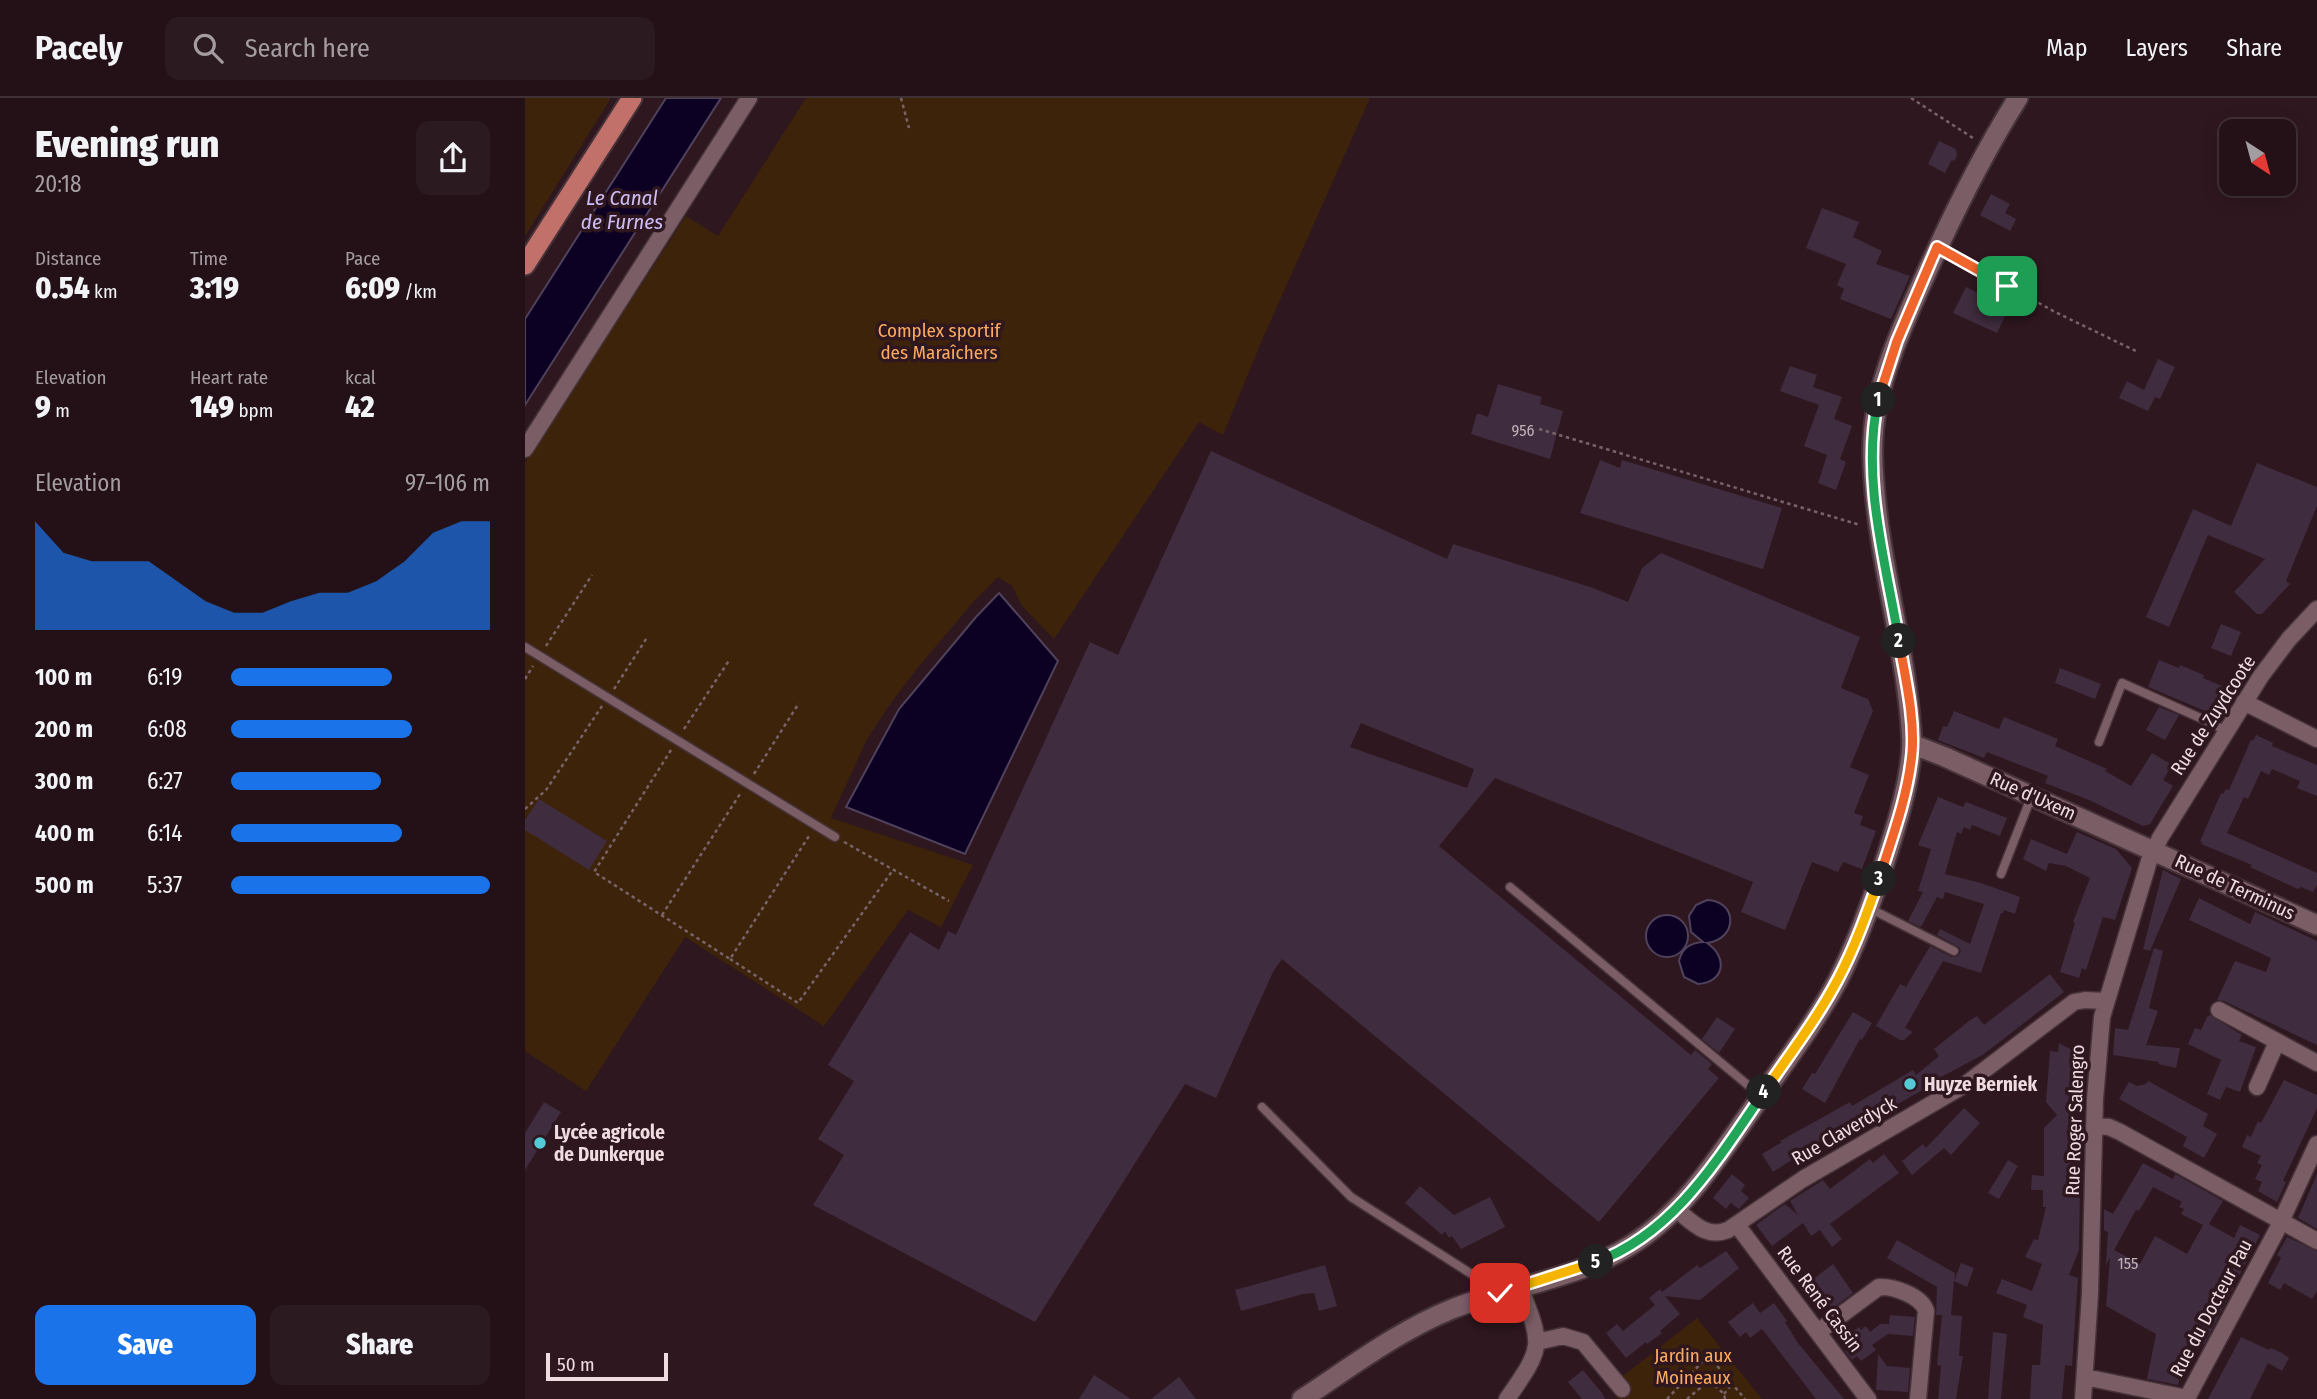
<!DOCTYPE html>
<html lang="en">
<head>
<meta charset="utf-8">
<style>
  :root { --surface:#231117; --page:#2b1a20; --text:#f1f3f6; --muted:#a39da1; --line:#403136; --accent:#1a73e8 }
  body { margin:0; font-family:"Fira Sans Condensed",sans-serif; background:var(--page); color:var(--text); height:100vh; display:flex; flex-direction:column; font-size:26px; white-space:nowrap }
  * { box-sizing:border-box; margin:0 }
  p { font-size:23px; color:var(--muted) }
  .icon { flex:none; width:38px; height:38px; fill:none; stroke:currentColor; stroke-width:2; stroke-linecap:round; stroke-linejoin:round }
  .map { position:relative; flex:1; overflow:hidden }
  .drawer { display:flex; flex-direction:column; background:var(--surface); width:525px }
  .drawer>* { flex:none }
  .needle { width:46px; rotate:144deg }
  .buttons { position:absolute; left:1694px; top:21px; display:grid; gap:14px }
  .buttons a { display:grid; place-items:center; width:77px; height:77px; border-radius:14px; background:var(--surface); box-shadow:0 4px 18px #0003,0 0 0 2px var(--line); font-size:35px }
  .scale { position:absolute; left:21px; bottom:18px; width:122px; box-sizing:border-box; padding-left:7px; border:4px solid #eedce1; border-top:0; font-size:19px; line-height:24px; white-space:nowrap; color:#eedce1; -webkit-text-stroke:5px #2f171f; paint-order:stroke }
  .pin { position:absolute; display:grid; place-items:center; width:60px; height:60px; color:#fff; margin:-30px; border-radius:14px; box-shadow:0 4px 10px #0006 }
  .km { position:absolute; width:35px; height:35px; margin:-18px; border-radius:50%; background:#222; color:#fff; font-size:19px; line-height:35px; text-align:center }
  .round { display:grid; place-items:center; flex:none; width:74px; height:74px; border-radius:14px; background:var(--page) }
  .head { display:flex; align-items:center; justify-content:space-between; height:119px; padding:0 35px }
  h1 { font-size:38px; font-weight:800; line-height:52px }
  .metrics { display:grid; grid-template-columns:repeat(3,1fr); gap:10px; height:119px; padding:7px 35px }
  .metrics div { display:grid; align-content:center }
  .metrics b { font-size:30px; font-weight:800 }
  .metrics small { font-size:19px; font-weight:400 }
  .metrics p { font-size:19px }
  .chart { height:196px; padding:14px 35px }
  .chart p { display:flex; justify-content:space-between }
  .chart svg { width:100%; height:126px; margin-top:7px; fill:var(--accent); opacity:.7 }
  .cta { display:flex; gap:14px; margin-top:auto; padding:14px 35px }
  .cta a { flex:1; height:80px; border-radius:14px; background:var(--accent); color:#fff; font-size:28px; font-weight:800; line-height:80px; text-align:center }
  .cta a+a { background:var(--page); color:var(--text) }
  ul { padding:0 35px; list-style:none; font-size:23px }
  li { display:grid; grid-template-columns:112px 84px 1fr; align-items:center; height:52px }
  li i { height:18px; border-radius:9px; background:var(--accent) }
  header { display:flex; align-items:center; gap:42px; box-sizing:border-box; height:98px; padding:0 35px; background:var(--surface); border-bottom:2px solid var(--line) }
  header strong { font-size:33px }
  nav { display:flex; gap:38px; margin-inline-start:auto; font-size:24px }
  .search { width:490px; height:63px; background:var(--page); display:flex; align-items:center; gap:18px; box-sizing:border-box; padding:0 24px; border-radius:14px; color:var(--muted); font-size:26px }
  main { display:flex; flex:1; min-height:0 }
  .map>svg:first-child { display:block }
  .green { fill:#3d2309 }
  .water { fill:#0c0023; stroke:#50425c; stroke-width:2 }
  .building { fill:#3f2c3e; fill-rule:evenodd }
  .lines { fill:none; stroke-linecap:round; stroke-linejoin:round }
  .service-casing { stroke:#463339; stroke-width:11 }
  .minor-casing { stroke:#463339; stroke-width:19 }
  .tertiary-casing { stroke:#463339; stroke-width:23 }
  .secondary-casing { stroke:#463339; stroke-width:23 }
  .primary-casing { stroke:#463339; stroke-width:23 }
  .path { stroke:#79636a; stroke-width:2.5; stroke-dasharray:3.5 3.5; stroke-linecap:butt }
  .service { stroke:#7b5d66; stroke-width:8 }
  .minor { stroke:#7b5d66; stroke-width:16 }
  .tertiary { stroke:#7b5d66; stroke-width:19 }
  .secondary { stroke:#7b5d66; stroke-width:19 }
  .primary { stroke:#c17169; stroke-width:19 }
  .split-1-casing { stroke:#fff; stroke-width:14 }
  .split-2-casing { stroke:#fff; stroke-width:14 }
  .split-3-casing { stroke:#fff; stroke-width:14 }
  .split-4-casing { stroke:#fff; stroke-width:14 }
  .split-5-casing { stroke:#fff; stroke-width:14 }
  .split-6-casing { stroke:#fff; stroke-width:14 }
  .split-1 { stroke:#f0652b; stroke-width:9 }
  .split-2 { stroke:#22a559; stroke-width:9 }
  .split-3 { stroke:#f0652b; stroke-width:9 }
  .split-4 { stroke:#f5b400; stroke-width:9 }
  .split-5 { stroke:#22a559; stroke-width:9 }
  .split-6 { stroke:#f5b400; stroke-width:9 }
  .poi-dot { fill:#52cbd7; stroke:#2f171f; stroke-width:2.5 }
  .labels { text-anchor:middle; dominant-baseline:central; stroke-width:7; stroke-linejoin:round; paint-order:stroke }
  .number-label { font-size:16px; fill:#c2b0b8 }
  .park-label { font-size:19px; fill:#fcaa5e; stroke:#2f171f }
  .street-label { font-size:19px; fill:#eedce1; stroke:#2f171f }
  .poi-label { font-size:19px; font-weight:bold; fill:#eedce1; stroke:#2f171f; text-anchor:start }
  .water-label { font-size:21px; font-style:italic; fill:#cdbdf6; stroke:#2f171f }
</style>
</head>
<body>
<header>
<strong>Pacely</strong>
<div class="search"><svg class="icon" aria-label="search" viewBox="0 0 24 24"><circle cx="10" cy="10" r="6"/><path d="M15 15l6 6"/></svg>Search here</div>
<nav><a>Map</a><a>Layers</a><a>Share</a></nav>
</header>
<main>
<section class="drawer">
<div class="head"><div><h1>Evening run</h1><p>20:18</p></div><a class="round"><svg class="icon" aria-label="share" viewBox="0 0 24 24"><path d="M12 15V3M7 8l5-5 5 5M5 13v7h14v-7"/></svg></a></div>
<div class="metrics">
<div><p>Distance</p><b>0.54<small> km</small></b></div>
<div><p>Time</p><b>3:19</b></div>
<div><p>Pace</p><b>6:09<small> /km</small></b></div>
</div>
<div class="metrics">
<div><p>Elevation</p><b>9<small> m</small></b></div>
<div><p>Heart rate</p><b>149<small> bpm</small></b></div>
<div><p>kcal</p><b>42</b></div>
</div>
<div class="chart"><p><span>Elevation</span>97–106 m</p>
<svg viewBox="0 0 160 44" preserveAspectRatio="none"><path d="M0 44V6L10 17L20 20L30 20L40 20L50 27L60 34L70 38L80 38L90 34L100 31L110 31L120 27L130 20L140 10L150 6L160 6V44z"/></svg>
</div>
<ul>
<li><b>100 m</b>6:19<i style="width:62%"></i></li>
<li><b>200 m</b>6:08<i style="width:70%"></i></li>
<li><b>300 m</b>6:27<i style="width:58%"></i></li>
<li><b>400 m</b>6:14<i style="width:66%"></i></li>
<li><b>500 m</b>5:37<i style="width:100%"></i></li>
</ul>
<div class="cta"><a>Save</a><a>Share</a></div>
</section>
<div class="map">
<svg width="1792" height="1301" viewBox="0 0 1792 1301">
  <rect width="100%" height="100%" fill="#2f171f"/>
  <path class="green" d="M0,0H86L0,138Z
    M281,0H845L738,240L698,337L674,324L529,541L497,508L487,488L473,479L449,503L391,572L363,609L342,641L306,720L448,767L416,829L383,812L299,928L160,839L61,993L0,953V365L161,118L193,138Z
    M1172,1220L1237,1301H1093L1084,1289Z"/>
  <path class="water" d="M141,0H196L0,307V221Z
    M474,495L533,563L440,756L321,709L374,611L451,519Z
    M1182,802C1213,803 1213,841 1182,845C1203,859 1200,884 1173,886L1159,879L1154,863C1157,850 1165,845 1178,844L1166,834L1164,818L1171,807Z
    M1121 838a21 21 0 1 1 42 0a21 21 0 1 1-42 0Z"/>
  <path class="building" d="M1414,43L1431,51L1432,57L1430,62L1426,63L1420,75L1403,66Z
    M1466,96L1485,106L1480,115L1491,121L1485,133L1455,117Z
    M1297,110L1334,124L1328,139L1357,153L1351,166L1385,178L1366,221L1315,201L1319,191L1312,187L1321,166L1281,150Z
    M1441,189L1484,210L1472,235L1428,215Z
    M1633,261L1650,269L1635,301L1630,299L1623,313L1594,300L1602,283L1619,292Z
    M1265,268L1292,277L1288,289L1317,299L1309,321L1327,328L1315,361L1321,364L1311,392L1293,385L1302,357L1279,348L1294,307L1255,293Z
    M973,286L1017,299L1015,306L1038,313L1025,361L946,336L952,315L963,319Z
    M686,353L922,461L928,446L1065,489L1103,504L1117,470L1136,455L1335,539L1316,590L1343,601L1348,613L1325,669L1344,677L1329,715L1338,718L1335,727L1351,733L1337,771L1318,764L1313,774L1287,764L1260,832L1216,814L1228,784L970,680L914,748L1166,957L1170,952L1187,966L1183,971L1194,980L1074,1124L757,861L748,874L691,1000L660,986L510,1224L288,1107L319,1057L293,1041L329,983L303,967L385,834L414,852L423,833L431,837L565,544L593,557ZM836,625L949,671L942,690L825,649Z
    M1075,362L1095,370L1097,362L1257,410L1238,471L1055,415Z
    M1732,365L1792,389V408L1761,483L1765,486L1737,516H1732L1709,494L1740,461L1683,437L1644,529L1621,519L1668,411L1706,428Z
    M1696,526L1716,534L1706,558L1686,550Z
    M1634,562L1654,570L1655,567L1679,577L1678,580L1697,588L1685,615L1623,589Z
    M1535,570L1576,586L1570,601L1530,585Z
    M1634,609L1654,617L1640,642L1621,632Z
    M1429,613L1474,631L1479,619L1533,641L1530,648L1582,671L1580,673L1606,688L1627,655L1647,667L1638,682L1648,688L1625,726L1618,728L1564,702L1520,685L1523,678L1462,654L1459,660L1413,642L1418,628L1422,629Z
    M1731,637L1748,645L1747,648L1792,667V698L1772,690L1775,683L1747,671L1744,677L1736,673L1723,701L1719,699L1702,735L1792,775V787L1788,794L1776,789L1773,791L1725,769L1727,767L1676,746L1677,744L1675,743L1696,695L1698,696L1701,691L1704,692L1726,642L1728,643Z
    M1413,699L1438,709L1441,704L1482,720L1475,738L1447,727L1445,732L1439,729L1436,736L1432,734L1420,776L1456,785L1495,799L1490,816L1479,812L1478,815H1476L1456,875L1418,863L1380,930L1388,934L1379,942H1375L1351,928L1375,886L1381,889L1405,848L1427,859L1433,858L1436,853L1434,849L1412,837L1415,831L1445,846L1459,806L1420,794L1418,801L1412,799L1396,829L1383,823L1398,794L1393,793L1406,751L1393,747Z
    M14,701L82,743L64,772L0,732V722Z
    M1552,734L1591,751L1607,770L1590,822L1578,819L1561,872L1557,870L1554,880L1535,874L1550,825L1548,824L1565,780L1541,768L1524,765L1521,773L1498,761L1506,741L1542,756Z
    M1638,772L1656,781L1625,853L1618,851Z
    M1674,800L1725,826L1730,814L1792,843V947L1699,903L1692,902L1710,863L1741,874L1746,860L1664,822Z
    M1629,850L1638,853L1624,910L1633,913L1621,947L1655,950L1651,970L1633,966L1634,964L1588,957L1590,930L1603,932Z
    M1525,876L1539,894L1459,956L1398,989L1399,991L1349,1020L1347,1017L1311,1037L1310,1035L1248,1074L1237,1056L1257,1044L1255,1043L1325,1004L1327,1008L1388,972L1391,977L1414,958L1409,951L1444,923L1452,918L1459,927Z
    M1328,914L1347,925L1337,942L1335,941L1300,1005L1277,991L1287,975L1290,976Z
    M1685,917L1717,937L1714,943L1731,949L1715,994L1701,989L1695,1002L1682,996L1696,962L1663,946L1670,930L1676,932L1682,919Z
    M1192,919L1210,931L1194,955L1177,941Z
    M1534,945L1551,954L1547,990H1551L1547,1024H1556L1554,1152L1544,1177L1553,1180L1547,1268L1540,1267L1537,1301H1505L1507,1267H1515L1518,1227L1498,1219L1502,1207L1471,1195L1477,1181L1507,1193L1517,1166L1500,1159L1509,1141L1513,1142L1521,1109H1518V1092H1506L1507,1077L1519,1078V1030L1532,1017L1521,1004L1525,953L1533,954Z
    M1473,980L1488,982L1486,997L1471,996Z
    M1759,982L1792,997V1010L1758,1083L1761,1084L1752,1104L1733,1093L1737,1084L1730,1081L1737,1067L1732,1065L1736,1058L1717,1049L1722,1037L1726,1039L1733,1023L1736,1025Z
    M1623,983L1683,1016L1678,1028L1692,1036L1679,1060L1658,1048L1662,1039L1594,1001L1604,984L1612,988L1621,986Z
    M19,1004L36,1014L0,1072V1035Z
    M1439,1010L1455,1025L1426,1057L1419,1050L1387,1077L1377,1063L1398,1046L1401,1050Z
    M1359,1056L1374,1075L1305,1126L1317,1141L1307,1149L1295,1132L1286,1138L1278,1125L1247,1148L1231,1127L1260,1106L1273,1117L1265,1103L1298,1082L1305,1091L1345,1061L1348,1065Z
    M1483,1062L1493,1068L1474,1101L1463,1095Z
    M1618,1065L1648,1081L1650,1076L1698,1103L1684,1126L1709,1140L1715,1127L1735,1137L1679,1247L1664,1238L1653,1287L1622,1281L1631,1236L1581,1208L1585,1160L1581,1167L1583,1134L1579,1132V1111L1588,1116ZM1628,1089L1657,1104L1654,1109L1659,1111L1656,1116L1678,1127L1662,1156L1630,1138L1615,1166L1589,1152L1611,1112L1614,1113Z
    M1207,1076L1220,1087L1216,1093L1224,1100L1214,1111L1206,1105L1201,1111L1188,1100Z
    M1792,1076V1131L1773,1120Z
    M895,1088L929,1117L965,1099L980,1129L936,1151L927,1138L924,1140L920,1133L917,1137L880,1105Z
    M1762,1139L1792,1153V1193L1787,1201L1759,1185L1755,1192L1743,1185L1756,1160L1752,1157Z
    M1372,1142L1430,1175L1429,1183L1436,1165L1449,1170L1442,1189L1429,1183L1426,1217L1437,1218L1434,1258H1438L1431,1301H1413L1416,1268L1412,1267L1417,1217H1411L1412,1189L1362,1160Z
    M1201,1153L1214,1170L1175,1202L1140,1198L1155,1216L1135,1233L1137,1235L1122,1246L1121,1244L1101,1260L1081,1235L1092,1226L1098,1233L1130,1207L1124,1200L1135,1191L1137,1194L1172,1167L1175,1170Z
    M1308,1166L1328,1195L1307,1211L1287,1182Z
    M800,1167L812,1208L794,1213L789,1195L778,1196L716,1213L710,1192Z
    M1228,1205L1235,1215L1249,1205L1262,1223L1260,1224L1273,1245L1319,1301H1291L1237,1231L1225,1240L1221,1234L1215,1239L1203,1224Z
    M1365,1217L1390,1219L1388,1238L1363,1236L1347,1247L1351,1252L1336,1263L1332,1258L1327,1262L1320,1253L1326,1249L1319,1240L1334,1229L1336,1232L1341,1228L1345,1234L1355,1226H1364Z
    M1468,1234L1482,1236L1476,1301H1463Z
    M1716,1239L1744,1252L1746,1250L1757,1255L1764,1260L1757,1273L1743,1265L1725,1301H1683Z
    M1353,1256L1362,1268L1385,1270L1383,1294L1351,1292Z
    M1058,1272L1077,1295L1080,1301H1057L1043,1284Z
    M569,1277L606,1301H554Z
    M654,1279L671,1301H626Z"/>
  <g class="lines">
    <g class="service-casing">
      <path id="service" d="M0,549L310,739
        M1574,644L1597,585L1682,623L1701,633
        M1476,776L1507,697
        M985,789L1236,998
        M1344,810L1429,853
        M737,1009L826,1099L973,1193"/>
    </g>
    <g class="minor-casing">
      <path id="minor" d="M0,351L224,0
        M1719,604L1792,641
        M1694,912L1792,965
        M1732,989L1752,944
        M1569,1028L1584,1029L1595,1034L1792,1143
        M1151,1111C1167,1124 1181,1141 1203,1132L1278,1081L1441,986L1549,904L1560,902L1580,903
        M1212,1127L1343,1301
        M1293,1234L1354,1189C1368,1188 1397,1198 1401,1213L1393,1301
        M1012,1244L1038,1238L1058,1244L1097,1291
        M1560,1279L1662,1300L1752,1132L1792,1046
        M982,1301C1019,1248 1018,1248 995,1189
        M1558,1301L1565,1196L1570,1001L1577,919L1624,763L1635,740L1736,578L1764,541L1792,511"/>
    </g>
    <g class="tertiary-casing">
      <path id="tertiary" d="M1387,646C1383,557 1355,471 1349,383C1347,360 1347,336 1351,314C1359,270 1377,229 1395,189C1424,124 1455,60 1493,0"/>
    </g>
    <g class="secondary-casing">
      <path id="secondary" d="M777,1301C826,1269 873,1233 927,1211C985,1188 1052,1181 1106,1147C1159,1114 1193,1060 1228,1010C1257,968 1289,927 1313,882C1334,841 1349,798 1363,754C1374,719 1385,683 1387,646L1420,659L1792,827"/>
    </g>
    <g class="primary-casing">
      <path id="primary" d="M0,167L107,0"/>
    </g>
    <path class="path" d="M376,0L384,30
      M1386,0L1448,40
      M1428,157L1530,214L1613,254
      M1014,331L1335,427
      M21,548L67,477
      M0,581L8,568
      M89,591L123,538
      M159,631L205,561
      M146,652L69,774L205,861L284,738
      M229,676L274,605
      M0,711L21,692L77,608
      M319,744L424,803
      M137,817L215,696
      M205,861L273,905L368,772
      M1199,1296L1207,1286
      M1142,1301L1180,1261L1188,1263L1220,1301
      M1162,1301L1180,1286L1186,1284L1199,1296L1200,1301"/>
    <use href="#service" class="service"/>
    <use href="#minor" class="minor"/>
    <use href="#tertiary" class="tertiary"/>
    <use href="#secondary" class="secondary"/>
    <use href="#primary" class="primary"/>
  </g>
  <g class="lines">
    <g class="split-1-casing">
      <path id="split-1" d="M1353,302L1372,243L1412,149L1482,188"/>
    </g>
    <g class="split-2-casing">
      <path id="split-2" d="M1353,302C1336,381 1361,465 1374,543"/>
    </g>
    <g class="split-3-casing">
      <path id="split-3" d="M1354,781C1367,740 1383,698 1387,655C1390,619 1380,579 1374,543"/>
    </g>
    <g class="split-4-casing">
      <path id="split-4" d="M1239,994C1264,957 1292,921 1313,881C1330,849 1342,815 1354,781"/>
    </g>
    <g class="split-5-casing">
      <path id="split-5" d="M1071,1164C1150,1135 1194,1059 1239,994"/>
    </g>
    <g class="split-6-casing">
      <path id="split-6" d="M975,1195L1071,1164"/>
    </g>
    <use href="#split-1" class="split-1"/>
    <use href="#split-2" class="split-2"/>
    <use href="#split-3" class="split-3"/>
    <use href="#split-4" class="split-4"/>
    <use href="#split-5" class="split-5"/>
    <use href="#split-6" class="split-6"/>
  </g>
  <g class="poi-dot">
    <circle cx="1385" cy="986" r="7"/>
    <circle cx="15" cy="1045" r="7"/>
  </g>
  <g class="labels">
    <g class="number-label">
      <text x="998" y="332">956</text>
      <text x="1603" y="1165">155</text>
    </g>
    <g class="park-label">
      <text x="414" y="232">Complex sportif<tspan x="414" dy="22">des Maraîchers</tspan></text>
      <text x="1168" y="1257">Jardin aux<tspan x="1168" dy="22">Moineaux</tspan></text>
    </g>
    <g class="street-label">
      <text transform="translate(1688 617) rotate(-57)">Rue de Zuydcoote</text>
      <text transform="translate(1508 698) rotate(24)">Rue d'Uxem</text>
      <text transform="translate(1710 789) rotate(25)">Rue de Terminus</text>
      <text transform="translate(1550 1022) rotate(-88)">Rue Roger Salengro</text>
      <text transform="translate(1319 1033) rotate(-30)">Rue Claverdyck</text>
      <text transform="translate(1295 1201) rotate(53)">Rue René Cassin</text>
      <text transform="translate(1686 1210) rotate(-62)">Rue du Docteur Pau</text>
    </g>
    <g class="poi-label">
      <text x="1399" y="986">Huyze Berniek</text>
      <text x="29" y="1034">Lycée agricole<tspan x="29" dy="22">de Dunkerque</tspan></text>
    </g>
    <g class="water-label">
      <text x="97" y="100">Le Canal<tspan x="97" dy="24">de Furnes</tspan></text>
    </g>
  </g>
</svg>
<div class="buttons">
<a><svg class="needle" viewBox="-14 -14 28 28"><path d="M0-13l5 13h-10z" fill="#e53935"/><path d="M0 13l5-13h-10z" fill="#a39da1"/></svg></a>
</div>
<div class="scale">50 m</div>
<div class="pin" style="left:1482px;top:188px;background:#1e9e55"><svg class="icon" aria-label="arrive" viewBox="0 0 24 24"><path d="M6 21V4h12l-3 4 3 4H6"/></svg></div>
<div class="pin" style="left:975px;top:1195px;background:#d93025"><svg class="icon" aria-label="check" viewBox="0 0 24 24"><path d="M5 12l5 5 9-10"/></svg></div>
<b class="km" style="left:1353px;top:302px">1</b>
<b class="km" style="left:1374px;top:543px">2</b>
<b class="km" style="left:1354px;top:781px">3</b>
<b class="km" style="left:1239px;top:994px">4</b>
<b class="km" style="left:1071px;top:1164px">5</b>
</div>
</main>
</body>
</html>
